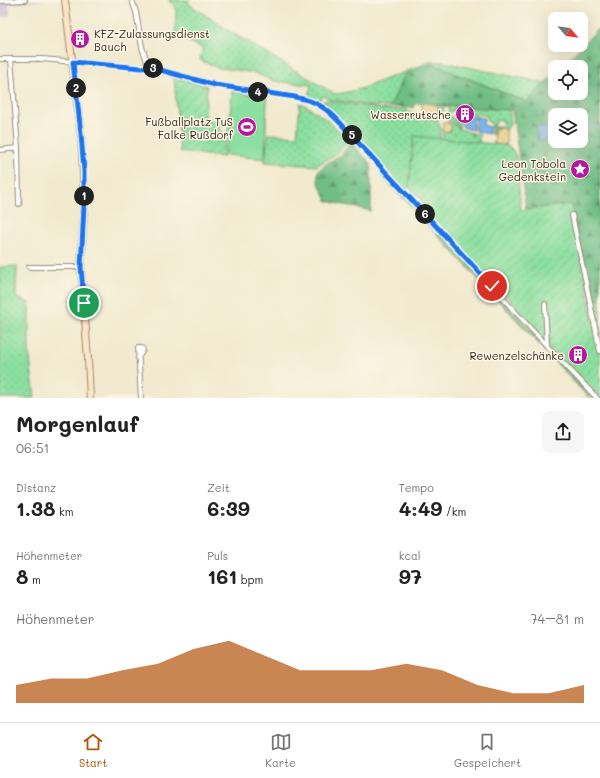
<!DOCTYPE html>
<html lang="de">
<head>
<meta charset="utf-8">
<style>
  :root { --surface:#fff; --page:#f6f6f6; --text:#222; --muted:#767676; --line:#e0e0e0; --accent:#b45309 }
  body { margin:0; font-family:Mali,sans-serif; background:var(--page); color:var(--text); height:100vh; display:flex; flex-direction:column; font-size:15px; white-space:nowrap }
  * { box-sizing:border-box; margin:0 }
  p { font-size:13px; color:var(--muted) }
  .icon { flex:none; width:22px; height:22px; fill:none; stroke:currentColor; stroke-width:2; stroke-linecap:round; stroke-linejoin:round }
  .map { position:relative; height:398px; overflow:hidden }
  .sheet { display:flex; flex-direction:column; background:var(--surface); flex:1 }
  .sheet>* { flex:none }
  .needle { width:26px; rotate:118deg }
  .buttons { position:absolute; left:548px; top:12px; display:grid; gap:8px }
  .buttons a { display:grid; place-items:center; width:40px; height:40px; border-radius:8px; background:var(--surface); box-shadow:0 4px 16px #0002; font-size:20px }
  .pin { position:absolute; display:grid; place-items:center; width:34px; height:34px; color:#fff; margin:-17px; border:2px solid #fff; border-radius:50%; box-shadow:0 1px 4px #0007 }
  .km { position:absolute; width:20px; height:20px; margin:-10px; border-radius:50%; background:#222; color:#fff; font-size:11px; line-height:20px; text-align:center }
  .round { display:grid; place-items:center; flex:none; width:42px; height:42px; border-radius:8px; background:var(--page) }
  .head { display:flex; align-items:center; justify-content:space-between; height:68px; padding:0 16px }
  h1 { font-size:22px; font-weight:700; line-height:30px }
  .figures { display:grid; grid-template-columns:repeat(3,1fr); gap:6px; height:68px; padding:4px 16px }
  .figures div { display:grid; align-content:center }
  .figures b { font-size:20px; font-weight:700 }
  .figures small { font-size:11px; font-weight:400 }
  .figures p { font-size:11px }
  .chart { height:112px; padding:8px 16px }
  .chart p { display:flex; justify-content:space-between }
  .chart svg { width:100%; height:72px; margin-top:4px; fill:var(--accent); opacity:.7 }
  .tab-bar { display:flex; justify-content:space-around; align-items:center; height:56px; border-top:1px solid var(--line); background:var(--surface); font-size:11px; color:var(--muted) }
  .tab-bar a { display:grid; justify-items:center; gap:2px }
  .tab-bar .active { color:var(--accent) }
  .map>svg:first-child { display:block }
  .industrial { fill:url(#industrial-furrows) }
  .grass { fill:url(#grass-dots); stroke:#63845f; fill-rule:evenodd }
  .forest { fill:url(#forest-firs); stroke:#567452; fill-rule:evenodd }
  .sand { fill:url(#sand-dots); stroke:#94825e }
  .garden { fill:url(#garden-furrows); stroke:#63845f }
  .pitch { fill:#8bdfa0; stroke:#63845f }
  .water { fill:#7ab6ec; stroke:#5a7085 }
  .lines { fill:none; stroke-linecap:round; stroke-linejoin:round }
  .stream { stroke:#7ab6ec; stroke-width:1 }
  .street-casing { stroke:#968a76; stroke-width:6 }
  .secondary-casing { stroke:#968a76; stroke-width:8 }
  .street { stroke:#fff; stroke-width:4 }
  .secondary { stroke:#ffe4c6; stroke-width:6 }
  .route-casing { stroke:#fff; stroke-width:8 }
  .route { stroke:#1a73e8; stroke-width:5 }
  .labels { text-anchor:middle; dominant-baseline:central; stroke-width:3; stroke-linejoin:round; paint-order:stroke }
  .poi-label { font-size:11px; fill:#3b2a1e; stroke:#fcf5e5; text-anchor:end }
</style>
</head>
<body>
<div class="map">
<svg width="600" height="398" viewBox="0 0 600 398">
  <defs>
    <pattern id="industrial-furrows" width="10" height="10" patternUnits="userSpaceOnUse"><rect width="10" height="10" fill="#cabfd7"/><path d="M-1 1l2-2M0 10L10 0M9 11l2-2" fill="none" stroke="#aea4b8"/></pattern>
    <pattern id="grass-dots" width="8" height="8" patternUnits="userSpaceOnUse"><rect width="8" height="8" fill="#8bdfa0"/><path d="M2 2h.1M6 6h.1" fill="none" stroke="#79c089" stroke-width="1.8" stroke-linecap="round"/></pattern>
    <pattern id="forest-firs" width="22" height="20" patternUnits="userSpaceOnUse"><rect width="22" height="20" fill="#70be86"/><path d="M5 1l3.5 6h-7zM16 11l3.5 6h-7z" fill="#5d9b6d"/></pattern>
    <pattern id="sand-dots" width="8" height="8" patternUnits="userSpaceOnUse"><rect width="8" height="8" fill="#eeda9e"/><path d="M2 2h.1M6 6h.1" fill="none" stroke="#cdbb88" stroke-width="1.8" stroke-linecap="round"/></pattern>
    <pattern id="garden-furrows" width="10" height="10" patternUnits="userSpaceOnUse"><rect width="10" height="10" fill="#8bdfa0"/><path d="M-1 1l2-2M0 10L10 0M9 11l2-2" fill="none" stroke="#79c089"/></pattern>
  </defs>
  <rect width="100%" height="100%" fill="#fcf5e5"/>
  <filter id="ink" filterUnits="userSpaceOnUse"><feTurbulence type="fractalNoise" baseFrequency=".025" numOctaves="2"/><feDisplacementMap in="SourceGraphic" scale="8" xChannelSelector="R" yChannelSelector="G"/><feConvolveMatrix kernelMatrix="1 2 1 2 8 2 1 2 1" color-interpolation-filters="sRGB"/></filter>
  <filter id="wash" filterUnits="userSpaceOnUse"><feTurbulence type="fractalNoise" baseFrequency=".012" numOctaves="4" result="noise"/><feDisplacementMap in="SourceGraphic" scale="16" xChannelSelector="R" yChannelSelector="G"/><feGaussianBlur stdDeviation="0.9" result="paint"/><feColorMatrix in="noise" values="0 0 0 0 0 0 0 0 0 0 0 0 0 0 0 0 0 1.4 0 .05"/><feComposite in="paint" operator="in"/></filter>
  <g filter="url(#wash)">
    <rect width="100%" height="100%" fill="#f1eacf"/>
    <path class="industrial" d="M0,0H48L9,4L10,16L0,17Z"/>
    <path class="grass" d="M168,0H190L188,2L193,7L234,34L335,94L343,93L360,89L430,62H443L540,82L544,85L527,102L434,65L405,74L390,107L372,106L329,99L322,96L320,100C316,102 312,101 308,98L311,85L274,81L255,73L223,68L221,69L200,60L203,48L175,35L176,8Z
      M323,101H330L381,109L407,110L414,115H417V117H419V114L423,118L438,120L441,129L440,139L414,137L409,187L406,190L356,137L323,105L322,104Z
      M300,103C319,112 333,125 348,139C345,144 341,150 336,154C330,159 323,161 317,166L265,162L268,134L297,136Z
      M438,105L510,110V125L506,130V129L495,128V126H503L504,121L496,120L495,124H494L493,135L491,134L492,124L487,121L486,115L473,114V113H472L471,114C468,114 467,112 465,109L462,111L463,113L459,127L452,121L447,120L449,107L444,106L443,112L438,111ZM457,109H458V111H460L457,121L450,116L449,113L451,111H455Z
      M443,122L452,123L459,128V129H460L472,133L471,137L472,136V133L479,134L480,136L478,140H480L479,143L443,139V131H451C451,123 450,124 443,122Z
      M385,173L595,398H592L584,390L384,174Z
      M382,174L401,194L590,398H589C520,323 450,249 381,175Z
      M17,266L16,297L29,303V352L35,398H0V267Z"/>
    <path class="forest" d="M600,27V299L592,300L571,204L526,209L512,108L510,110L415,103L414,108L390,107L405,74L429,65H434L527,102L555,73V93H581V67H561ZM555,115H581V141H555Z
      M351,142L371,164V211L327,201L318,181V171L330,161L341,155Z"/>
    <path class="sand" d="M422,103L438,105V114L436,116L423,115L422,114Z
      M443,122C450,124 451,123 451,131H443Z
      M495,128L506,129V143L505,145L494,144Z"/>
    <path class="garden" d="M174,77L207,86L205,120L220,121V132L225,133L224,157L180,152Z
      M414,136L505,145L512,149L516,156L521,210L571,204L600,358V398L548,345L522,313L431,218L432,216L420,199L409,187Z"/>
    <path class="pitch" d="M232,91L267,98L265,159L226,155Z
      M600,299V335L592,300Z"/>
    <path class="water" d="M465,115V116L467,115L484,118L483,125L490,127L489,134L475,131L476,118H474L473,130L472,129V130L463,127L462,125L464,116Z
      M541,126L543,128H555V138C551,140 545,139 541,141C536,139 537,134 536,129L538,127Z"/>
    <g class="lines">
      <path class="stream" d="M581,129L600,126"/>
    </g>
  </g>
  <g filter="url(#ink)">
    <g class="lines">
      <g class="street-casing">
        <path id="street" d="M132,0L136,12L142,47L149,67
          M0,1L25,0
          M0,59H42L142,68L149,67L215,85L295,97C303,99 311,100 319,105C332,112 343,126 353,137L547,346L597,398
          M11,59L18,148L19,204
          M0,150L18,148
          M572,215L600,351
          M29,267H81
          M545,304L547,346
          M138,358L143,350L142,348H138L141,398"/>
      </g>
      <g class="secondary-casing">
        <path id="secondary" d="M65,0L81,135L83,171L84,206L81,267L88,359L90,398"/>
      </g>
      <use href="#street" class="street"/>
      <use href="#secondary" class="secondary"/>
    </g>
  </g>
  <g class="lines" filter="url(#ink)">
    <g class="route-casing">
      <path id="route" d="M84,303L81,267L84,206V171L81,134L73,62L142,68L149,67L215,85L295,97C303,99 311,100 319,105C332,112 343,126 353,137L492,286"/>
    </g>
    <use href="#route" class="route"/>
  </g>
  <defs>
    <g id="building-disc" transform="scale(1)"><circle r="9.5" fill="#b5179e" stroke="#fcf5e5"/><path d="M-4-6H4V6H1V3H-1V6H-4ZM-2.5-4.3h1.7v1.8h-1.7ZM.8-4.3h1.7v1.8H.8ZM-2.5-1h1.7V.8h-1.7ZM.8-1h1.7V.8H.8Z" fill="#fff"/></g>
    <g id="stadium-disc" transform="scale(1)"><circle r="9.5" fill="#b5179e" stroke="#fcf5e5"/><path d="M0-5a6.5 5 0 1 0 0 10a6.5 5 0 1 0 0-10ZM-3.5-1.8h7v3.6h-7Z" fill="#fff"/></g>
    <g id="sight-disc" transform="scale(1)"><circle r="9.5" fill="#b5179e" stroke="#fcf5e5"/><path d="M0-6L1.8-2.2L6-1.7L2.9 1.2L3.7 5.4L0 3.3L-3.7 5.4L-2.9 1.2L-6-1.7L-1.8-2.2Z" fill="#fff"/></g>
  </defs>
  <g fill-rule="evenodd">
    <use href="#building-disc" x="80" y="39"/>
    <use href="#building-disc" x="465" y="114"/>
    <use href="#stadium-disc" x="247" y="127"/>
    <use href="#sight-disc" x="580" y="169"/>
    <use href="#building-disc" x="578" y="355"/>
  </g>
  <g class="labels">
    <g class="poi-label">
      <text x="94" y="33" text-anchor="start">KFZ-Zulassungsdienst<tspan x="94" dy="13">Bauch</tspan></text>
      <text x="451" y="114">Wasserrutsche</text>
      <text x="233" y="121">Fußballplatz TuS<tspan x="233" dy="13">Falke Rußdorf</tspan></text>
      <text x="566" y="163">Leon Tobola<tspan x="566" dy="13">Gedenkstein</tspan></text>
      <text x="564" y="355">Rewenzelschänke</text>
    </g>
  </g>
</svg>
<div class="buttons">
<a><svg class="needle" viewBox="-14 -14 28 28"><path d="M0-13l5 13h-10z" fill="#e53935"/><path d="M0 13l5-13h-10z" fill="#767676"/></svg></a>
<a><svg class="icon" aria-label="locate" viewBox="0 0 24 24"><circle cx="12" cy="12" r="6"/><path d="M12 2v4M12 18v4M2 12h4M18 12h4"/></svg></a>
<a><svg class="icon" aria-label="layers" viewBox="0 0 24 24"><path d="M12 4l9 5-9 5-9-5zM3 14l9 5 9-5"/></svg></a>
</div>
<div class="pin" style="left:84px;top:303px;background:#1e9e55"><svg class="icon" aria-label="arrive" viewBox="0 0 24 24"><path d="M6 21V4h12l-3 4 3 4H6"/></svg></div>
<div class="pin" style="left:492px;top:286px;background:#d93025"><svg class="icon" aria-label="check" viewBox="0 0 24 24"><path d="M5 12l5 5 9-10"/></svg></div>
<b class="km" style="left:84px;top:196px">1</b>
<b class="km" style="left:76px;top:88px">2</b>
<b class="km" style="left:153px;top:68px">3</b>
<b class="km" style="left:258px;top:92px">4</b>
<b class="km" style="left:352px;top:135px">5</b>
<b class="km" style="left:425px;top:214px">6</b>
</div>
<section class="sheet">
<div class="head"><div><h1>Morgenlauf</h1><p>06:51</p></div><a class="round"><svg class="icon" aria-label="share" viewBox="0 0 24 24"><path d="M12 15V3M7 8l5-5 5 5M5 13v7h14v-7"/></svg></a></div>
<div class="figures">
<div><p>Distanz</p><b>1.38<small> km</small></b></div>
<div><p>Zeit</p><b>6:39</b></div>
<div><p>Tempo</p><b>4:49<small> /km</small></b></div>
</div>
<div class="figures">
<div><p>Höhenmeter</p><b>8<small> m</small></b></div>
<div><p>Puls</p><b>161<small> bpm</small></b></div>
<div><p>kcal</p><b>97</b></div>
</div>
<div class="chart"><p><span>Höhenmeter</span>74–81 m</p>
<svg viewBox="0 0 160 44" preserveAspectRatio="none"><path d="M0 44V33L10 29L20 29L30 24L40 20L50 11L60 6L70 15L80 24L90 24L100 24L110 20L120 24L130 33L140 38L150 38L160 33V44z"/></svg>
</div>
</section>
<nav class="tab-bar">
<a class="active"><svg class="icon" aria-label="home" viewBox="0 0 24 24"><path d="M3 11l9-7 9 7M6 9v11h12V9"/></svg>Start</a>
<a><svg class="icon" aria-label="map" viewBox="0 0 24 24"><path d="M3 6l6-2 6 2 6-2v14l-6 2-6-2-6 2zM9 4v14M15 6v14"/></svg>Karte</a>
<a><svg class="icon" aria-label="saved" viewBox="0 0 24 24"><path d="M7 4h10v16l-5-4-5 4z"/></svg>Gespeichert</a>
</nav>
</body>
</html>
